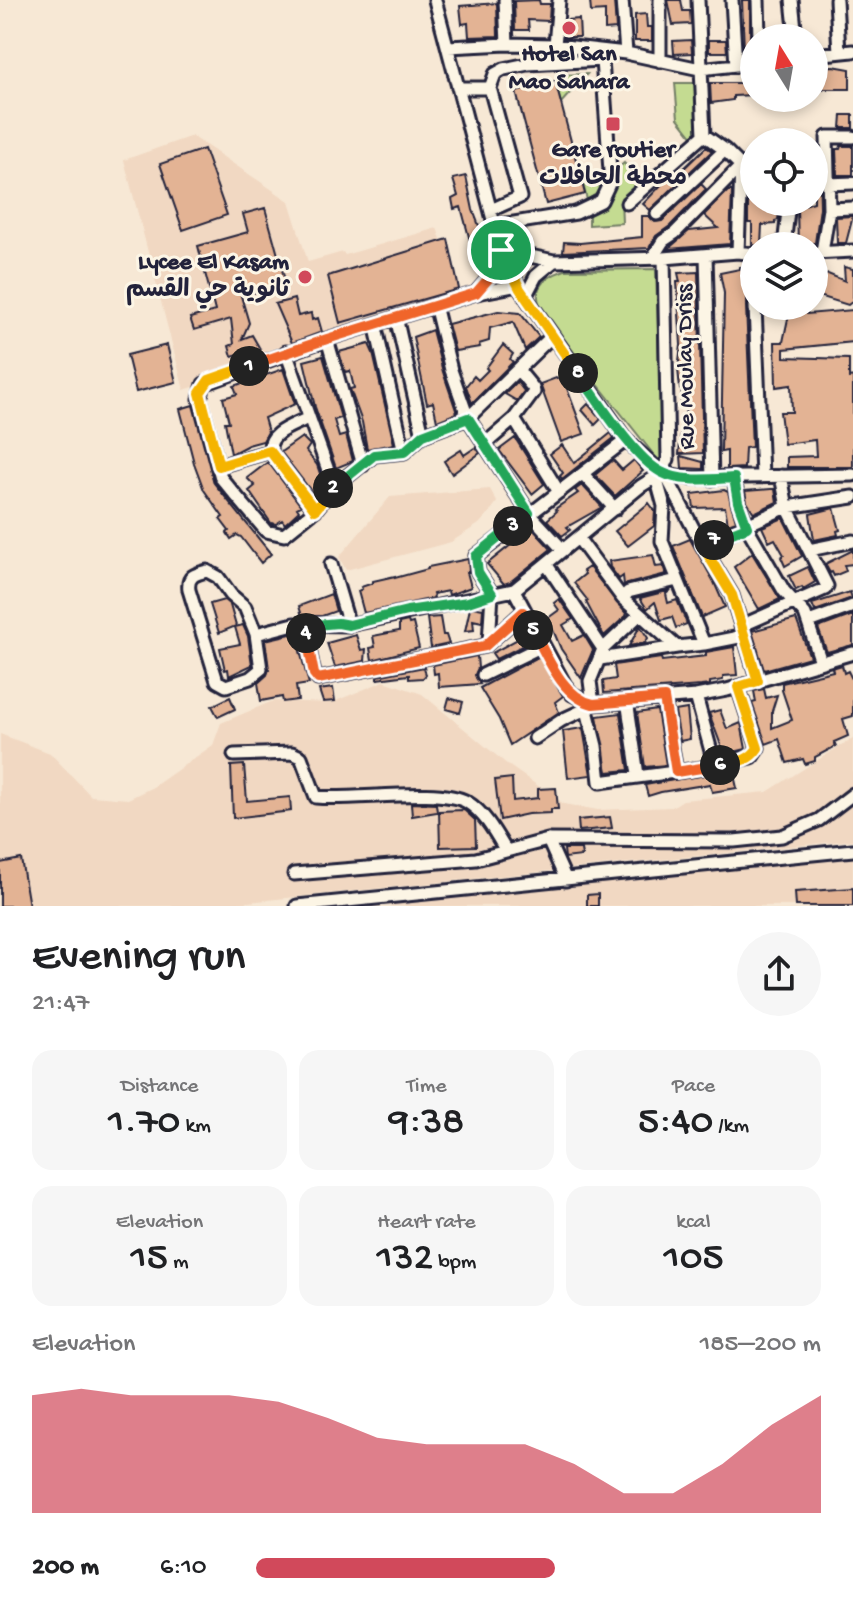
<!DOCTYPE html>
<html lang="en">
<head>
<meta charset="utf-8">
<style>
  :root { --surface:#fff; --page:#f6f6f6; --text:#202124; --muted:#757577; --accent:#d1495b }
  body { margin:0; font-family:"Gochi Hand","Playpen Sans Arabic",sans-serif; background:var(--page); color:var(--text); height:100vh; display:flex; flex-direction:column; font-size:30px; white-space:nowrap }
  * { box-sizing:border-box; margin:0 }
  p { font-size:26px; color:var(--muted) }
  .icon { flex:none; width:44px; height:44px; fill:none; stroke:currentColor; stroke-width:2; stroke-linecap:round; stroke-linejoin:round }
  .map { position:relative; height:906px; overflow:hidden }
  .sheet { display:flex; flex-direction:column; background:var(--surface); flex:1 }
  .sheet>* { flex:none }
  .needle { width:52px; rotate:349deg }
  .buttons { position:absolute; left:740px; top:24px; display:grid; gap:16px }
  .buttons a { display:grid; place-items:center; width:88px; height:88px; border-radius:50%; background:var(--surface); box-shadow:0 4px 12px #0003; font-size:40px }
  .pin { position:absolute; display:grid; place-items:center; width:68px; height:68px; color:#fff; margin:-34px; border:4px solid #fff; border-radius:50%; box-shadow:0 2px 8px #0007 }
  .km { position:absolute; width:40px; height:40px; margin:-20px; border-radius:50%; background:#222; color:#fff; font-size:22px; line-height:40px; text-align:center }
  .round { display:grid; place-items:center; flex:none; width:84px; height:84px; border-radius:42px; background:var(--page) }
  .overview { display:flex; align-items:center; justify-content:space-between; height:136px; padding:0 32px }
  h1 { font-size:44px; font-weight:600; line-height:60px }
  .figures { display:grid; grid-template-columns:repeat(3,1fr); gap:12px; height:136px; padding:8px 32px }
  .figures div { display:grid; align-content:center; border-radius:20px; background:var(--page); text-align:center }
  .figures b { font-size:40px; font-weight:600 }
  .figures small { font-size:22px; font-weight:400 }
  .figures p { font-size:22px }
  .chart { height:224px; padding:16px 32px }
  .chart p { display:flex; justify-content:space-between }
  .chart svg { width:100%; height:144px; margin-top:8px; fill:var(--accent); opacity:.7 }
  ul { padding:0 32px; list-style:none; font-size:26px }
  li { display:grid; grid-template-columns:128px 96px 1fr; align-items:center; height:60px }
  li i { height:20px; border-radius:10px; background:var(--accent) }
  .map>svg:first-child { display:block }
  .built { fill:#f1d8c2 }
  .green { fill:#c4db91; stroke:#737e66; stroke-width:2 }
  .building { fill:#e3b394; stroke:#22223b; stroke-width:2 }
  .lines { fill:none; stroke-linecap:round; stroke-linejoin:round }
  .minor-casing { stroke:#22223b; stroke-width:17 }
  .minor { stroke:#fcf5e5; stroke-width:11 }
  .split-1-casing { stroke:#fff; stroke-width:16 }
  .split-2-casing { stroke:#fff; stroke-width:16 }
  .split-3-casing { stroke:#fff; stroke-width:16 }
  .split-4-casing { stroke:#fff; stroke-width:16 }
  .split-5-casing { stroke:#fff; stroke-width:16 }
  .split-6-casing { stroke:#fff; stroke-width:16 }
  .split-7-casing { stroke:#fff; stroke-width:16 }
  .split-8-casing { stroke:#fff; stroke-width:16 }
  .split-9-casing { stroke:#fff; stroke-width:16 }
  .split-1 { stroke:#f0652b; stroke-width:10 }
  .split-2 { stroke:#f5b400; stroke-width:10 }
  .split-3 { stroke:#22a559; stroke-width:10 }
  .split-4 { stroke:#22a559; stroke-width:10 }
  .split-5 { stroke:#f0652b; stroke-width:10 }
  .split-6 { stroke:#f0652b; stroke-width:10 }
  .split-7 { stroke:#f5b400; stroke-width:10 }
  .split-8 { stroke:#22a559; stroke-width:10 }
  .split-9 { stroke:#f5b400; stroke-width:10 }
  .poi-dot { fill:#d1495b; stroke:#fcf5e5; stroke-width:3 }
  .labels { text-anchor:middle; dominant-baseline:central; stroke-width:6; stroke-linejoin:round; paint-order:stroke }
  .poi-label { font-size:24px; font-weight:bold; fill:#22223b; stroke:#fcf5e5 }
  .street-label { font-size:24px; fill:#22223b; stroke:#fcf5e5 }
</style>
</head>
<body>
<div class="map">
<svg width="853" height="906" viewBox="0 0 853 906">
  <rect width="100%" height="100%" fill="#f7e8d5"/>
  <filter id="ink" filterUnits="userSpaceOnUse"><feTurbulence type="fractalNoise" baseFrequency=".0125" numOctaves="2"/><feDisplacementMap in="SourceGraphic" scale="16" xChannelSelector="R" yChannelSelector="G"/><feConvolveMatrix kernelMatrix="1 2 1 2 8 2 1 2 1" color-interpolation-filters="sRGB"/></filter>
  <g filter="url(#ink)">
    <path class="built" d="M192,136L289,201L308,262L343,252L345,255L437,228L464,302L184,390L124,160Z
      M490,489L497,502L489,513L479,524L451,542L346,570L339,557L390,497Z
      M384,681L422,694L508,765L564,804L598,810L672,807L683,800L767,792L853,738V840L209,906H0V734L50,753L91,796L128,799L153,787L213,745L221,723L273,701L331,703Z
      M853,853V906H357L395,902Z"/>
    <path class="green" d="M587,74L561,103L555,81L561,80L560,75Z
      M675,83H695L697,134L693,137L678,118Z
      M624,163L640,181L621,198L622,223L589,225V214C610,204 612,192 616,170Z
      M604,175L599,192L587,200L582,180Z
      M656,269L662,465L546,319C531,293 536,280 565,270Z"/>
    <path class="building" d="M539,0L540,4H550L549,21L528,20L529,30H515L514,1Z
      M597,0H614L616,29L605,30V11L591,12L590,1Z
      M668,0H681L683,11H690L691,24L673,25Z
      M742,0H750V38L754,45V49L750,50L744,51Z
      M497,3L498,36L469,37L468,23L462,24L460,6Z
      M646,14L647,27H652V41H635V15Z
      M579,19L580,37H564L566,20Z
      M691,40L692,53L674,54L673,41Z
      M709,40H726L727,52H709Z
      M833,66L850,69V89H814V68Z
      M742,79H754V95L733,96V100L711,103L710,83H742Z
      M555,81L585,194L546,204L516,92Z
      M842,115H853V128H841Z
      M841,146H853V175H837L836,149H840Z
      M706,147L712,151L650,210L643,204L664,182L672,174L675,177Z
      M204,149L227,215L183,230L160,164Z
      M814,158H819L820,208L815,243L798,245L797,207L814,202Z
      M754,169V196H748L749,172Z
      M466,176L473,210L487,247L473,252L461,207L454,209L452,199L458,196L453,179Z
      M701,184L706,189L670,226L656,236L649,248L563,252L564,242L580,243L642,237V216H649L655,222L662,221Z
      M728,191H732L730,244L668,249L689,231L718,228L704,215Z
      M748,202H780L778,220L775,221V224L762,225L761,246L752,245V223H748Z
      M265,208L286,284L241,296L249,323L242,339L252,335L260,349L242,360L239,354L232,356L229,346L234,344L231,319L194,330L190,318L215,311L198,246L248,232L243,214Z
      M853,216L846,243H837L836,217Z
      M448,239L459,289L340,323L328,276Z
      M740,267H745L746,282L749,288L746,306L752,447L745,448L744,468L727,469V451L721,452L724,293L720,273L740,269Z
      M844,267L853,269V301L848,305L819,296L815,289L817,280L828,274L845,281Z
      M698,272L703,453L679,454L681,432H684L681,423L688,406H681L682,388L680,389L678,369L681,345L677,282H680L678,273Z
      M294,299L298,316L311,313L312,320L318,318L322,332L292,343L275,304Z
      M773,306H807V314L853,310V342L784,349V357L849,359V378L853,377V467H787V457L816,456L815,440L784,444L780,412H792L791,385L776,387L775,342H783L789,314H774Z
      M498,311L520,313L539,337L525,350L513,322L490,328L489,341L479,344L480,347L455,351L448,324Z
      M432,330L443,372L457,413L437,421L433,402L427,404L413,337Z
      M369,344L373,353L394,444L367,449L362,422L350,389L354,388L350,371L345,372L339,352Z
      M167,345L176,382L136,392L127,355Z
      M503,345L513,354L510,359L513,362L472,403L466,386L474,376L478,380L488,370L486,368Z
      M323,356L341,418L334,420L339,437L346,435L353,461L336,468L315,407L304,361Z
      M283,369L295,404L264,418L268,432L263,441L248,445L231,454L225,422H229L223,398L237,394L234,386Z
      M556,378L565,383L584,434L561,442L540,384Z
      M517,382L524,391L517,401L505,394Z
      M588,404L601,419L595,425L582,410Z
      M193,405L214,483L271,554L261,563L241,537L237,535L231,539L227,533L229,531L220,519L223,517L204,490L194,463L180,409Z
      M611,433L614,438L562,479L560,476L563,473L550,454L562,445L574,463Z
      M302,437L310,445L306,451L317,465L324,485L315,496L281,452Z
      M515,438L544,484L532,494L499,450Z
      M476,447L480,453L452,474L444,461L461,450L464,455Z
      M681,456L703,462V469L682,468Z
      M613,460L622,470L634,460L643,471L615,496L595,475Z
      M268,462L301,506L297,508L299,511L285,524L282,520L276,524L271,523L249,491L255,486L247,478Z
      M582,485L602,507L567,527L570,530L562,536L547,520L557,511L555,509L578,493L575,490Z
      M771,489H775L777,502L754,513L747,502L745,491Z
      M724,490L728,492L736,521L728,524L725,507L694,508L692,494Z
      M649,503L655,511L654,526L628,546L615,531Z
      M834,508L840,530L837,531L838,535L814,540L810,514Z
      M783,518L802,556L785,566L781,557L784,555L775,539L769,542L762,527Z
      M532,528L551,549L510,582L504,584L487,564Z
      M690,539L714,582L725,607L702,617L673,546Z
      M853,550V564L844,565L846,571L834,576L832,572L830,573L825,564Z
      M752,553L780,599L759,609L734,567Z
      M653,555L656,567L663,566L666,574L624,585L623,576L619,579L610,567L609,561Z
      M468,559L469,572H467L471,587L449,595L448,591L433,594L434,598L364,613L358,591L362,589L361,587L373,583V581L395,576V578L428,569V567Z
      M589,567L627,615L604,636L586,602L588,601L574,583L585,574L583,571Z
      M808,567L815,582L803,589L802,587L796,590L789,576Z
      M671,590L666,594L668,603L677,600L687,624L676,628L672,617L661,620L655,602L647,609L640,598Z
      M850,592L852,598L815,611L812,604Z
      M331,594L336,611L322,616H302L299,606Z
      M559,599L573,619L563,625L572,641L584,635L593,650L581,678L561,649L548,618L559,610L554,603Z
      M224,600L230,605L236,626L219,633L210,604Z
      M473,607L483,609L482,622L473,620L474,630L465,631L470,608Z
      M853,615V645L827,652L818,628Z
      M440,617L443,635H446L449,644L431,648L427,618Z
      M796,619L810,657L764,670L752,631Z
      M408,621L409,624L413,623L419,648L372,660L370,648L375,647L373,636L399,631V623Z
      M243,625L248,636L252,665L229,676L228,669L225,670L220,648L240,644L235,627Z
      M640,626L648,638L645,643L629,646Z
      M524,627L532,641L496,659L492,653L518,639L514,633Z
      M295,633L309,684L296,686L298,700L283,702L282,697L261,701L258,683L267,675L269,669L265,640Z
      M356,635L361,650L366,649L365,661L335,667L327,643Z
      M734,647L737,675L723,676V680L710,682V685L701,686L604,693L603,681L616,679L614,665L661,658L662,661L706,656V652Z
      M477,656L478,668L475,675L480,684L439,687L438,673L434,674L433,665Z
      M540,656L563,696L555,702L559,712L510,745L499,719L480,688Z
      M842,665L844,673L848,671L853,681V716L843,719L848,736L834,742L836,746L815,757V761L805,764L803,759L787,763L779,739L766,744L752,703L756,702L754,691L764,689L766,698L777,695L772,711V728L792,720L782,690V683L833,671L832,668Z
      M424,667L426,675L423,678L409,679V675L377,679V676Z
      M333,688L335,701L323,702L319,690Z
      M230,697L235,709L218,717L212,706Z
      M449,698L463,702L460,713L446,709Z
      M687,709L690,739L680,741L675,711Z
      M657,710L666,765L645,767L637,713Z
      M720,710L727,729L741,723L746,749L726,754L722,748L709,713Z
      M620,713L629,770L607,772L597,716Z
      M583,728L591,775L568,778L563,731Z
      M244,765L247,801L290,797L291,811L233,818L231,766Z
      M726,771H733L737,788L712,792L710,784L661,792L648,796L645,785Z
      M512,778L513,801L538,798V789L556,788L558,809H551V813L528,814L500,820L495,780Z
      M411,803L436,804L437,812L412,816Z
      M464,810L475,820L476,846L440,847L439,811Z
      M610,817L612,828L579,831L578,820Z
      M564,849H581L582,856L565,858Z
      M21,859L29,906H0V863Z
      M853,888V906H796L795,892Z
      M598,894V906H587V895Z"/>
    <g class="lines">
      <g class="minor-casing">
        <path id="minor" d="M435,0L501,250L520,289L626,440L662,473L689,478L853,475
          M505,0L507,44
          M622,0L626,53
          M698,0L704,135
          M732,0L736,66
          M758,0L759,38
          M792,0L796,38
          M836,0L839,52
          M555,45L559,0
          M448,47L507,44L555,45L626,53L700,69L754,63
          M814,55L853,51
          M660,61V0
          M460,88H490L520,197L491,210
          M490,88L495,74L504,69L528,64L602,60L610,171L609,184L601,201L576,213L495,226
          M704,135L725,150L741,166L738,252
          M828,184L853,183
          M627,203L704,135
          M829,209L853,208
          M657,214L725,150
          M784,246L789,202
          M822,252L829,209L827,137H853
          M814,253L853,251
          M753,254L754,281
          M706,255L712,479
          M653,257L663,241L675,233L741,166L754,160
          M477,293L518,285
          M525,297L536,276L554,261
          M435,305L451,370L468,418L529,513L563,550
          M755,306L762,476
          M396,317L423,435
          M376,328L404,452
          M551,337L468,418L423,435L404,452L374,455L334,487L315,510L284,535L266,531L221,478L200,399L204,384L327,339L476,293L489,278L501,250L554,261L664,258L738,252L754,254
          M327,339L363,465
          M286,352L334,487
          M519,371L533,388L534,392L514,419L559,492
          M308,418C293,426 268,432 270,451L315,510
          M485,444L514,419
          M219,466L270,451
          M583,474L615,509
          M665,474L702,545L732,595L758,681
          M656,477L664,506L662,541L704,644
          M734,478L738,502L747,527L784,591L805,614L821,662
          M578,538L623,599
          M702,545L787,507L853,497
          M809,550L853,541
          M331,564L349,625
          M547,565L603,649L590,681L593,704
          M207,571L218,577L231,595L245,607L256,634L261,669L250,678L226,686L217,681L189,590C187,576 195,574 207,571Z
          M677,580L628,592L623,599L677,647L704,644L744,636
          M514,590L565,685L572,694L593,704L696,696L727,690L853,653
          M809,622L853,606
          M304,626L314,674L318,679L485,646L523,612
          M741,626L825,589L827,586L787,507L781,476
          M256,634L294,624L349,625L514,590L641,486L662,473L668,459L664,258
          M489,642L492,594L478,572L476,556L626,440
          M603,649L639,615
          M600,659L677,647
          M483,675L542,646
          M696,696L715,766
          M664,698L676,772
          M627,700L638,775
          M585,702L596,746L600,782L697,769L752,757L758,748L738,687
          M535,738L562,720L588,708
          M234,755L292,753L301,757L316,797C354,801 438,786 467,802C485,813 496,834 506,851
          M548,840L566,880
          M294,874L476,859L548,840L734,841L782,836L819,820L853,794
          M297,906L853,850"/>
      </g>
      <use href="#minor" class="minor"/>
    </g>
  </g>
  <g class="lines" filter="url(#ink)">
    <g class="split-1-casing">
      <path id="split-1" d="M249,366L327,339L476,293L489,278L501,250"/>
    </g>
    <g class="split-2-casing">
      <path id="split-2" d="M249,366L209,380L200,393L219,466L270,451L315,510L333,488"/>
    </g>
    <g class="split-3-casing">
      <path id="split-3" d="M333,488L374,455L404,452L423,435L468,418L529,513L513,526"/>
    </g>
    <g class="split-4-casing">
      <path id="split-4" d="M306,633L304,626L338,623L349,625L407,611L468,602L492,594L478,572L476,556L513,526"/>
    </g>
    <g class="split-5-casing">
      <path id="split-5" d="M306,633L314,674L318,679L485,646L523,612L533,630"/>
    </g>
    <g class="split-6-casing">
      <path id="split-6" d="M533,630C547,656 562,697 593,704L664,698L676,772L720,765"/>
    </g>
    <g class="split-7-casing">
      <path id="split-7" d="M714,540L702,545L732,595L758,681L738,687L758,748C749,762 736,762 720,765"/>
    </g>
    <g class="split-8-casing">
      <path id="split-8" d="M578,373C597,399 634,458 661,472C681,483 712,479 734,478L738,502L747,527L714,540"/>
    </g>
    <g class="split-9-casing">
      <path id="split-9" d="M501,250L520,289L578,373"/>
    </g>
    <use href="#split-1" class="split-1"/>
    <use href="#split-2" class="split-2"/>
    <use href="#split-3" class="split-3"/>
    <use href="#split-4" class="split-4"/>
    <use href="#split-5" class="split-5"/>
    <use href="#split-6" class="split-6"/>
    <use href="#split-7" class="split-7"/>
    <use href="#split-8" class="split-8"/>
    <use href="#split-9" class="split-9"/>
  </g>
  <g class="poi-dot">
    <circle cx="569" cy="28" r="8"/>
    <rect x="605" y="116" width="16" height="16" rx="4"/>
    <circle cx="305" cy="277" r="8"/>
  </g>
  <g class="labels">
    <g class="poi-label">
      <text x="569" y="55">Hotel San<tspan x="569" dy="28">Mao Sahara</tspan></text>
      <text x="613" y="151">Gare routier<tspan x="613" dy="28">محطة الحافلات</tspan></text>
      <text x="289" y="263" text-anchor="end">Lycee El Kasam<tspan x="289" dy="28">ثانوية حي القسم</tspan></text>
    </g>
    <g class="street-label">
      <text transform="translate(687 367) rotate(-91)">Rue Moulay Driss</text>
    </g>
  </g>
</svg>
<div class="buttons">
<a><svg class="needle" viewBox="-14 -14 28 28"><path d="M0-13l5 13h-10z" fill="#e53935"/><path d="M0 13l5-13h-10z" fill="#757577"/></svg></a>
<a><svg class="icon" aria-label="locate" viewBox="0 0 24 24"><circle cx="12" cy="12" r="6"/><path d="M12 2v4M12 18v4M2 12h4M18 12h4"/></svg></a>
<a><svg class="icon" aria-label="layers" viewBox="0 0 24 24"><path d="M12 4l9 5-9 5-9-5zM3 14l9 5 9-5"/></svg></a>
</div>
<div class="pin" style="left:501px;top:250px;background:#1e9e55"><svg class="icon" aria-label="arrive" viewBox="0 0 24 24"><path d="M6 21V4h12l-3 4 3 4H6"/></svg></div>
<b class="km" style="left:249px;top:366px">1</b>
<b class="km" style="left:333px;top:488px">2</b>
<b class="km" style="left:513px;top:526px">3</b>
<b class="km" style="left:306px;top:633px">4</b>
<b class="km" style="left:533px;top:630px">5</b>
<b class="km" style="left:720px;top:765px">6</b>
<b class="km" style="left:714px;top:540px">7</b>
<b class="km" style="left:578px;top:373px">8</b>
</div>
<section class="sheet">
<div class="overview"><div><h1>Evening run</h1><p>21:47</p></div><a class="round"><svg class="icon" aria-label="share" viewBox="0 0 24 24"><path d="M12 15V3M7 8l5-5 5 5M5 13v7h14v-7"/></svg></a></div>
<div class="figures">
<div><p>Distance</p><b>1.70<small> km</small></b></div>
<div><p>Time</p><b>9:38</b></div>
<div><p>Pace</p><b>5:40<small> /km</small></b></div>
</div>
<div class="figures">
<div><p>Elevation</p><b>15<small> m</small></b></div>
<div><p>Heart rate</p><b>132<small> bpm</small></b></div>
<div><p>kcal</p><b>105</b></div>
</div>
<div class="chart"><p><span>Elevation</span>185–200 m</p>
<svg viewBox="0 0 160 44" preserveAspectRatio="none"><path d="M0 44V8L10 6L20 8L30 8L40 8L50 10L60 15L70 21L80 23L90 23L100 23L110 29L120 38L130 38L140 29L150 17L160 8V44z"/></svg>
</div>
<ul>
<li><b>200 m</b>6:10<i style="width:53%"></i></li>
</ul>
</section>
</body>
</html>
